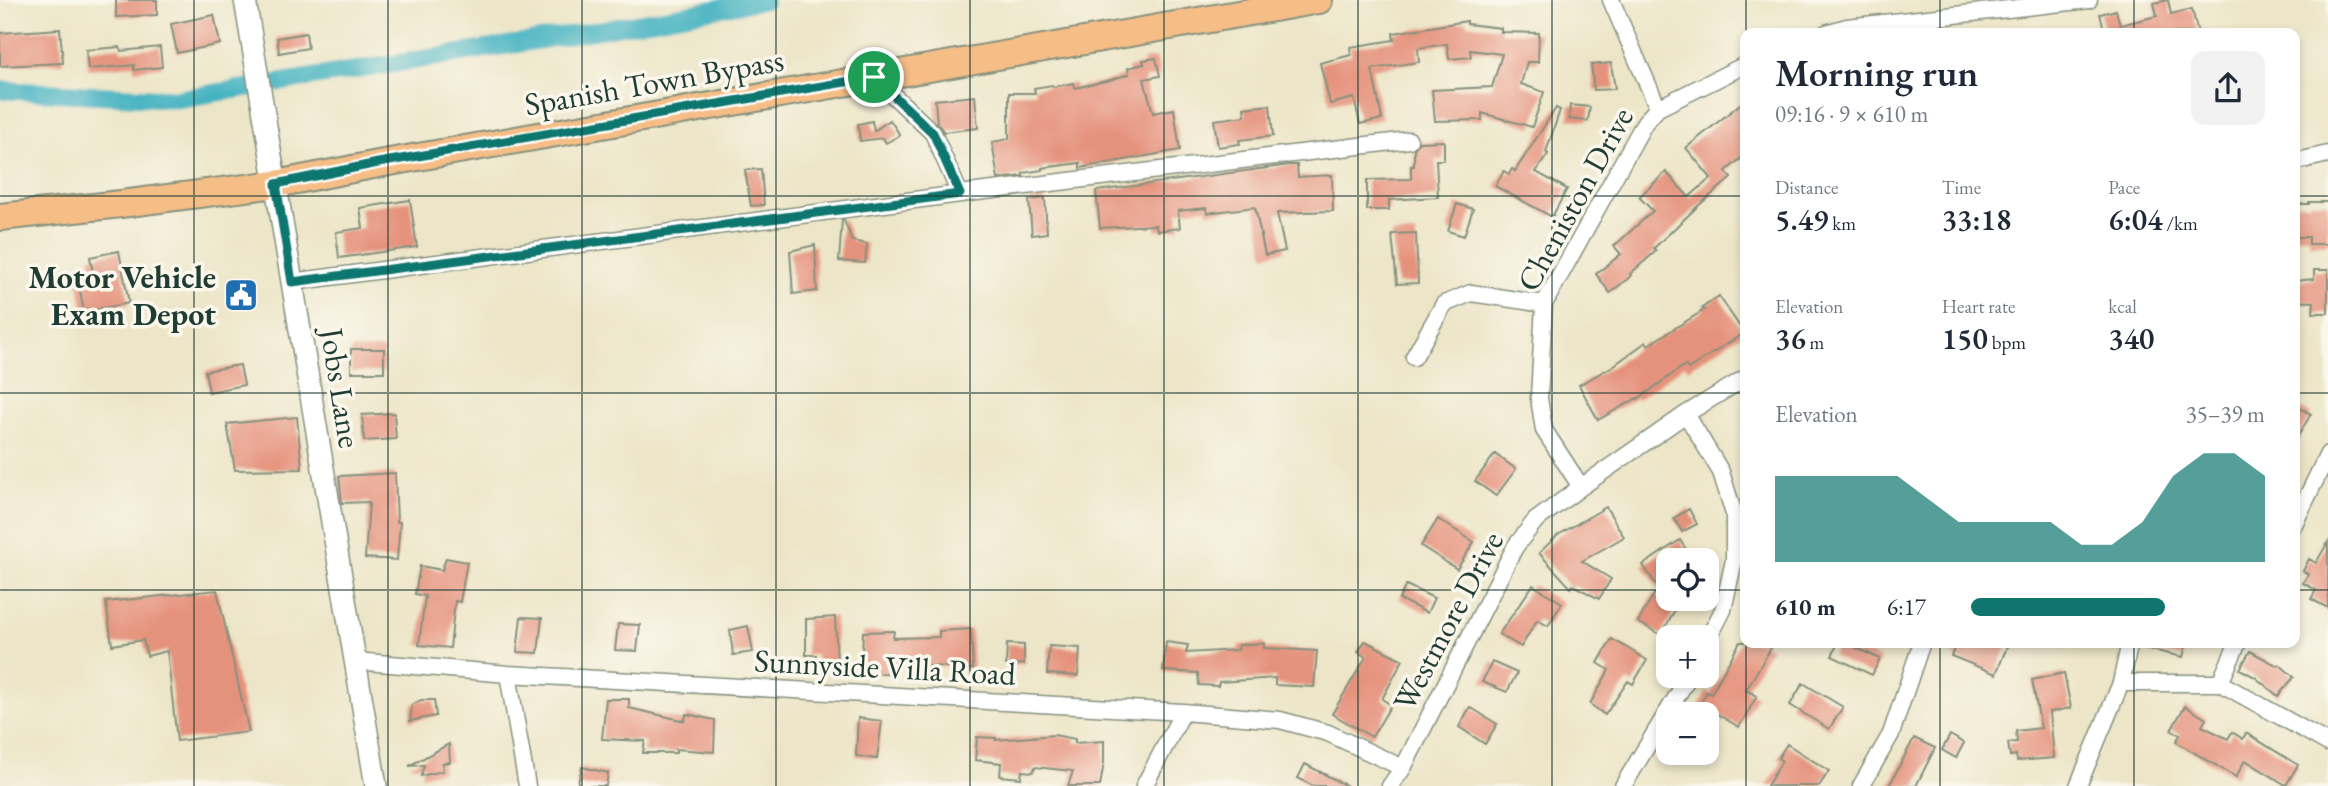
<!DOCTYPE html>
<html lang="en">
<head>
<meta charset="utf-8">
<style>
  :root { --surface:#fff; --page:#f2f2f3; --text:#1f2937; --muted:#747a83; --accent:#0f766e }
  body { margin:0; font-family:"EB Garamond",serif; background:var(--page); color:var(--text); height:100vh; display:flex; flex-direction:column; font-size:26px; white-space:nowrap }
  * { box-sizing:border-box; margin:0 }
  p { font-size:23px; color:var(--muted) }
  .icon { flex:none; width:38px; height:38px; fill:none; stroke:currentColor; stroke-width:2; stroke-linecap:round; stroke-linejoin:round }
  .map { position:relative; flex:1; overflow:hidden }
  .panel { position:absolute; left:1740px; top:28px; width:560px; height:620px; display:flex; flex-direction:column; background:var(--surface); border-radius:14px; box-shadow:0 4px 10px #0003 }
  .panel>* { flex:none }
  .fabs { position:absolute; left:1656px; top:548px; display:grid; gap:14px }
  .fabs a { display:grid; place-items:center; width:63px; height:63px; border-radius:14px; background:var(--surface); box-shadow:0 4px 10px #0003; font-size:35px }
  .pin { position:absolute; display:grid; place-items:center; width:60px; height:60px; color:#fff; margin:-30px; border:4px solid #fff; border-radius:50%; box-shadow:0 2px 7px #0007 }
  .round { display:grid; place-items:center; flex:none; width:74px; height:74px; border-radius:14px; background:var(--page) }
  .summary { display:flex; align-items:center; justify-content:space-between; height:119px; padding:0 35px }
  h1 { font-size:38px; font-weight:600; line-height:52px }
  .figures { display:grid; grid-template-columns:repeat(3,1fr); gap:10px; height:119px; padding:7px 35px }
  .figures div { display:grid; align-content:center }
  .figures b { font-size:30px; font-weight:600 }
  .figures small { font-size:19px; font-weight:400 }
  .figures p { font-size:19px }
  .chart { height:196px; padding:14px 35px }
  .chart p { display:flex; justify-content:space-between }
  .chart svg { width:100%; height:126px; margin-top:7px; fill:var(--accent); opacity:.7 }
  ul { padding:0 35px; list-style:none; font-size:23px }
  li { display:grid; grid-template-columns:112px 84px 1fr; align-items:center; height:52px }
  li i { height:18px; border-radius:9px; background:var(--accent) }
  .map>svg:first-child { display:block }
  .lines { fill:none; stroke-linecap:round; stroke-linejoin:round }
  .canal { stroke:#45b2c1; stroke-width:18 }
  .building { fill:#e5927c }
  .minor-casing { stroke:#86917e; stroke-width:19 }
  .tertiary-casing { stroke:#86917e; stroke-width:24 }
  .primary-casing { stroke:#86917e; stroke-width:30 }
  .minor { stroke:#fff; stroke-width:16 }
  .tertiary { stroke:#fff; stroke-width:21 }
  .primary { stroke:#f6be87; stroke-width:26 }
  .route-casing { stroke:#fff; stroke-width:14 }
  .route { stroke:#0f766e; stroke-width:9 }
  .grid { fill:none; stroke:#1f3d34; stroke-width:2; stroke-opacity:0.55 }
  .labels { text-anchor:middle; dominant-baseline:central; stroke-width:7; stroke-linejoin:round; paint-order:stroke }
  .street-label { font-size:32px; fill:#1f3d34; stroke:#fbf7ec }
  .poi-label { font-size:32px; font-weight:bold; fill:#1f3d34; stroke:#fbf7ec; text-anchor:end }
</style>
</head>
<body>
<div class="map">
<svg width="2328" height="786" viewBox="0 0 2328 786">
  <rect width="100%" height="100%" fill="#fbf7ec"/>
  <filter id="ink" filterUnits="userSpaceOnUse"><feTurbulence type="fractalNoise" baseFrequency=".0143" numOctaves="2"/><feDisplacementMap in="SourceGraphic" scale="14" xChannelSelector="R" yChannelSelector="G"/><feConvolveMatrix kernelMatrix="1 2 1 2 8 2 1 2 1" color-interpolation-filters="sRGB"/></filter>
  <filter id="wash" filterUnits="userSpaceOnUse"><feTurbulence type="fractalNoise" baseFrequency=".00686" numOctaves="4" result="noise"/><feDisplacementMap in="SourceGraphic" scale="28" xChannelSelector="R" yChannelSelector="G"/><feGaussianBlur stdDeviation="1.57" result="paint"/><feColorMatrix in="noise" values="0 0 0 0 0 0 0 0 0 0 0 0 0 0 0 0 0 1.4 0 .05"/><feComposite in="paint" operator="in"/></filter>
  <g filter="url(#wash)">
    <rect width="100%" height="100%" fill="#ece5c7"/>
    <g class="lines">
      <path class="canal" d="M0,90L178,99L565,36L765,0"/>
    </g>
    <g id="blocks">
      <path class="building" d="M116,0H157V15L116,17Z
        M2168,0L2171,14L2192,9L2198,33H2105L2100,14L2116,10L2120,25L2157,16L2154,3Z
        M214,15L220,44L177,53L171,24Z
        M1467,21V24L1501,28V32L1539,33L1538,62H1527L1521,84L1544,92L1532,127L1482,113V120L1435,121L1432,90L1492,87L1502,54L1470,50L1471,57L1449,59L1447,44L1418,48L1419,62L1372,69L1382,119L1360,124L1354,98L1330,104L1320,63L1351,55L1350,47L1394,40L1393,33Z
        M60,29L63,63L0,66V33Z
        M306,33L308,48L279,53L277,38Z
        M120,47L121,51L160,47L162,67L134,70V65L88,69L86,50Z
        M1156,58L1160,76L1144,79L1153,113L1174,109L1180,150L1080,168V163L1042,168V170L1023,173V176L998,179L992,142L1009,139V93H1035L1034,88L1052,85L1053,87L1074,83L1075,88L1110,80L1129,74L1128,68L1144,64L1143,60Z
        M1611,63L1615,89L1594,90L1591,65Z
        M975,96L978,128L944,132L937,123L935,100Z
        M1745,100V155L1726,171L1731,178L1698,206L1654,248L1656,251L1630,274L1631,276L1610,293L1596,274L1621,254L1614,246L1653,211L1639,197L1666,172L1689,197L1711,178L1686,148Z
        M1270,105L1273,136L1239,140L1240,144L1218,147L1214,120L1245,116L1244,108Z
        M1570,105L1590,107L1588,121L1569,119Z
        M1556,108L1560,110L1546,152L1548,154L1536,172L1567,189L1552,217L1495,186L1504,171L1509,174L1512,169L1515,171Z
        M890,120L900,135L886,143L883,138L860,141L858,124L872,121L874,131Z
        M1444,141V160H1436L1438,197L1389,200V210H1367V180L1411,179V166H1414V149L1419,142Z
        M1289,165H1297L1298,177L1332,175L1333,211L1277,213L1285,251L1265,255L1255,207L1207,213L1206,208L1178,211L1180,228L1157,231L1156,225L1100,228L1096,191Z
        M761,169L764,205L751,206L745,170Z
        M1045,198L1047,233L1032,235L1029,200Z
        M410,200L417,247L339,258L336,232L363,228L360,208Z
        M2309,202H2328V244H2309V237H2294V204H2309Z
        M1457,204L1473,209L1464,236L1448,231Z
        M842,220H844L852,241L867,244L865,263L839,261Z
        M1416,233L1418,283L1397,284L1392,234Z
        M815,245L817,291L793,294L790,251Z
        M119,251L129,303L84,312L78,281L94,279L90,257Z
        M2314,270H2328V313H2313L2314,302L2294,301V281L2314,279Z
        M1719,296L1744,333L1688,369L1685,365L1638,399L1637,398L1598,420L1579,385L1613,366L1646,342L1648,345L1704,310L1702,308Z
        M351,349H384V372H351Z
        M240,365L244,385L209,392L205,371Z
        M2294,405L2311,414L2294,443Z
        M394,413L396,439L364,441L362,415Z
        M297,417L302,469L235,470L227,424Z
        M1495,454L1516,469L1496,496L1475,481Z
        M395,473L397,522H400L397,560L365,558L369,502L342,503L339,476Z
        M1606,507L1624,537L1582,561L1611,579L1599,599L1573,585L1571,588L1539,553L1558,535Z
        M1689,509L1697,524L1682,532L1674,518Z
        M1438,519L1474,542L1457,569L1421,546Z
        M1680,540L1693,560H1668V584L1659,589L1643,565Z
        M2328,542V608L2311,599L2316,590L2303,583L2308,574L2303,571L2309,559L2316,563Z
        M446,558L467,562L460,602L455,601L450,648L419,645L425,596L415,594L420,566L442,570Z
        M1406,585L1434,598L1427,613L1399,599Z
        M1533,585L1562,603L1548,626L1537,620L1521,647L1499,634Z
        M217,590L249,732L177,741L167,651L147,656L143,640L112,645L106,602Z
        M1654,594L1677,606L1661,635L1638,622Z
        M521,617L542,618L538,653L517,652Z
        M835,617L837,662L816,663V655H806V619Z
        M618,624L640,625L637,651L615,650Z
        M748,626L753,652L733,655L730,630Z
        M971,629L973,669L892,663L891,673L861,674L863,632L894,631L893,638L939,637V631Z
        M1612,639L1647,660L1633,684L1628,681L1605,715L1590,704L1609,670L1598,663Z
        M1365,641L1403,660L1382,699L1391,705L1372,737L1332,714L1366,657L1358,652Z
        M1166,642L1188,645L1186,653L1238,650L1239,645L1264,643V648L1317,651L1314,687L1275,685V678L1219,682L1218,686L1199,685L1198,673L1163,671Z
        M1740,642H1762L1771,648L1746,690L1757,696L1739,727L1700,704L1707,692L1711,694Z
        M1838,642H1844L1880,659L1872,675L1832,656Z
        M1957,642H2009L1996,674L1951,656Z
        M2143,642H2187L2183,657L2143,648Z
        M1007,644L1024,645V664L1006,665Z
        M1049,646L1080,648L1078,676L1047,674Z
        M2250,651L2278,666L2279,664L2294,677L2278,696L2255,677L2240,669Z
        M1492,662L1517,673L1507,692L1482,682Z
        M2064,673L2071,708L2050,712L2054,758L2017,761L2016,755L2010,756L2008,743L2017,742L2016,731L2041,728L2032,680Z
        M1803,683L1843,707L1829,729L1790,705Z
        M606,699H629V708L685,721L686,714L715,720L714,752L676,749V753H643L645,741L602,739Z
        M421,700H434L436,716L410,721L412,705Z
        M2185,706L2206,719L2202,726L2228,739L2232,732L2243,739L2246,733L2298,765L2286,785L2245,760L2236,777L2176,742L2180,735L2171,730Z
        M1470,707L1497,724L1485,744L1459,727Z
        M858,718L882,721L877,759L856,756Z
        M1054,735L1075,739V743L1104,741V763L1100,786H1068L1073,771L1035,767L1033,772L1022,771L1021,778L1000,776L1001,763L975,760L977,737L996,738V740Z
        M1950,735L1964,743L1956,758L1942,750Z
        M1914,738L1935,748L1916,786H1889Z
        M449,744L450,762L442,763L443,771L421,776L424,765L409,766Z
        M1787,744L1829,771L1819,786H1767L1782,761L1778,758Z
        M1305,764L1347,786H1313L1298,778Z
        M582,767L608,773L606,786H577Z"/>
    </g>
  </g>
  <g filter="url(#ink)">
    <use href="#blocks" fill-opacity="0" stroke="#86917e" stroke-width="2"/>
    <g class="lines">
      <g class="minor-casing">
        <path id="minor" d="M1611,0L1658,108
          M1826,33L1847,27L2089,0
          M874,77L933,133L960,194
          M2294,162L2328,154
          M292,282L960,194L1409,140
          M1414,357L1444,304L1471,293L1544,304
          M1686,414L1721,472L1734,514V560L1723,610L1706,643
          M1581,487L1544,430L1539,398L1544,304L1645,122L1658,108L1745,65
          M2294,524L2328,454
          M355,661L508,674L1183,712L1280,720L1328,733L1403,768
          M508,674L527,786
          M2121,683H2220L2328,743
          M2220,683L2238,642
          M1144,786L1183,712
          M1390,786L1403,768L1515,547L1535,521L1581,487L1686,414L1745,378
          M1623,786L1689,676
          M1861,786L1891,734L1922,642
          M2078,786L2121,683L2130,642"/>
      </g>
      <g class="tertiary-casing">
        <path id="tertiary" d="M245,0L376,786"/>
      </g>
      <g class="primary-casing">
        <path id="primary" d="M0,217L121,204L276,184L378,164L1319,0"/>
      </g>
      <use href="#minor" class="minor"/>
      <use href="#tertiary" class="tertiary"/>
      <use href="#primary" class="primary"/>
    </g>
  </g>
  <g class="lines" filter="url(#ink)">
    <g class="route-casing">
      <path id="route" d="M874,77L933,133L960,194L292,282L276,184L378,163Z"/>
    </g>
    <use href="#route" class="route"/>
  </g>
  <path class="grid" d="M194,0V786M388,0V786M582,0V786M776,0V786M970,0V786M1164,0V786M1358,0V786M1552,0V786M1746,0V33M1940,0V33M2134,0V33M0,196H1745M2294,196H2328M0,393H1745M2294,393H2328M0,590H1668M1706,590H1745M2294,590H2328M1746,642V786M1940,642V786M2134,642V786"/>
  <defs>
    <g id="civic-square" transform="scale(1.75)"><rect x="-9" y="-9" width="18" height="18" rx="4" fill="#1f6fb2" stroke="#fbf7ec"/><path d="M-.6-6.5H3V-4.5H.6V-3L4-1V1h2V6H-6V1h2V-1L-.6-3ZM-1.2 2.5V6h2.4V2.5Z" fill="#fff"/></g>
  </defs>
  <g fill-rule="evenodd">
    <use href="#civic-square" x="241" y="295"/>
  </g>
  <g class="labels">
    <g class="street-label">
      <text transform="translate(654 82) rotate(-10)">Spanish Town Bypass</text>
      <text transform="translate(1575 199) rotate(-61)">Cheniston Drive</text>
      <text transform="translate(341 388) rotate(81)">Jobs Lane</text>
      <text transform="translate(1448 621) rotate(-62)">Westmore Drive</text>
      <text transform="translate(885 667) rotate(3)">Sunnyside Villa Road</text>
    </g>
    <g class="poi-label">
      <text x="216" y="277">Motor Vehicle<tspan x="216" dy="37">Exam Depot</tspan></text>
    </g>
  </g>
</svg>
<div class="fabs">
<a><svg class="icon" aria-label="locate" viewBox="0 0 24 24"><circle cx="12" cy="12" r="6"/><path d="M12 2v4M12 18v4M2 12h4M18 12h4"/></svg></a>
<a>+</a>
<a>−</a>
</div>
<div class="pin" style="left:874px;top:77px;background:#1e9e55"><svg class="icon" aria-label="arrive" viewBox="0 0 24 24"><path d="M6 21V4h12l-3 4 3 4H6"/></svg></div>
<section class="panel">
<div class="summary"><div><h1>Morning run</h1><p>09:16 · 9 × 610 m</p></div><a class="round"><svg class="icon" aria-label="share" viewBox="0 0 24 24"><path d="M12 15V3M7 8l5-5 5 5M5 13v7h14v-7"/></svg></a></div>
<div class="figures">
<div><p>Distance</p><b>5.49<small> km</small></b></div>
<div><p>Time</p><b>33:18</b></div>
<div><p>Pace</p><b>6:04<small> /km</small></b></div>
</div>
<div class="figures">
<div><p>Elevation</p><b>36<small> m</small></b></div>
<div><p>Heart rate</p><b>150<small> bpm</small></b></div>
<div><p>kcal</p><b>340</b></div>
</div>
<div class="chart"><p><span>Elevation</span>35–39 m</p>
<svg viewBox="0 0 160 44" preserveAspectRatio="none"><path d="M0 44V14L10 14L20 14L30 14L40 14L50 22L60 30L70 30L80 30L90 30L100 38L110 38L120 30L130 14L140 6L150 6L160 14V44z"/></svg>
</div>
<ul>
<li><b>610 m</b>6:17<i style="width:66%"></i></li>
</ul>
</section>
</div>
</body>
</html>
